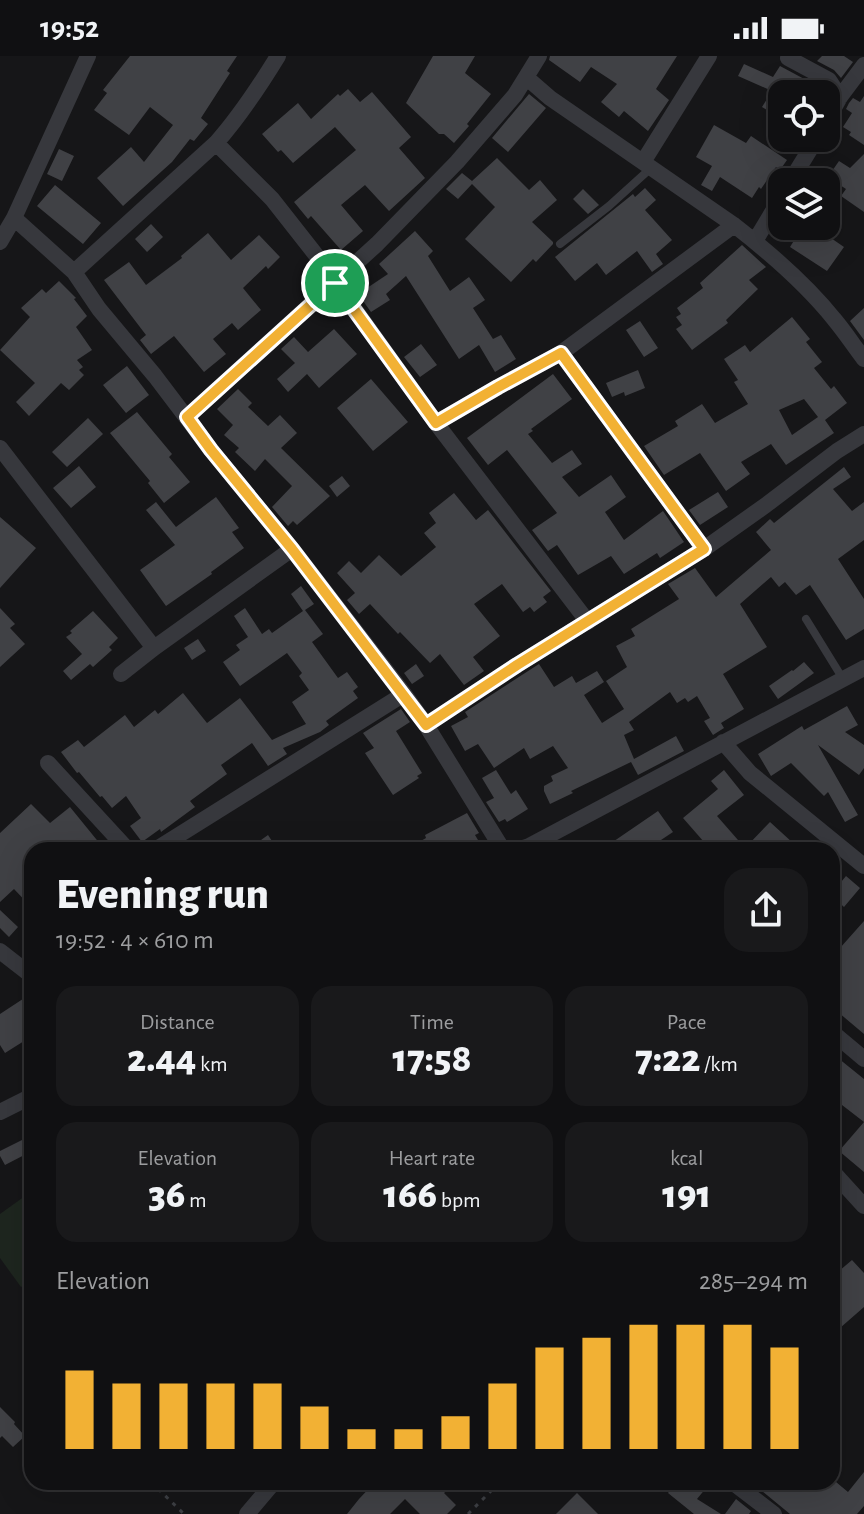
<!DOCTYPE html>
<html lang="en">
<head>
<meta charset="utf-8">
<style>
  :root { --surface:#101012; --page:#19191b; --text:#f1f3f6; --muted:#9c9d9f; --line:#303032; --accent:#f2b134 }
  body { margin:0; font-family:"Alegreya Sans",sans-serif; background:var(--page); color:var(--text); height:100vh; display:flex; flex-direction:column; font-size:30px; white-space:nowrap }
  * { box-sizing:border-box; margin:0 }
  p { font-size:26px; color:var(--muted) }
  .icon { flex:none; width:44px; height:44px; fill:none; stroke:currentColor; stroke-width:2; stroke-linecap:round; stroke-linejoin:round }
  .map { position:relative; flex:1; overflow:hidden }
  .panel { position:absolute; left:24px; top:786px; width:816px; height:648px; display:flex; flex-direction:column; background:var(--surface); border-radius:24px; box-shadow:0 8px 32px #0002,0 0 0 2px var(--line) }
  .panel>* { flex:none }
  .controls { position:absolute; left:768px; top:24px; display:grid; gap:16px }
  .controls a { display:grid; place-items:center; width:72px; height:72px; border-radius:16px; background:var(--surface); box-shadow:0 8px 32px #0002,0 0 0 2px var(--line); font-size:40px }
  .pin { position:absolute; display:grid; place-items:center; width:68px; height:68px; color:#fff; margin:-34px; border:4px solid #fff; border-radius:50%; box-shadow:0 2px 8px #0007 }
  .round { display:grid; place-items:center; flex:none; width:84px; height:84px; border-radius:24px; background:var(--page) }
  .headline { display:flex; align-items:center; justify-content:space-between; height:136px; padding:0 32px }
  h1 { font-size:44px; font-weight:800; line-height:60px }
  .stats { display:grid; grid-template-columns:repeat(3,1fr); gap:12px; height:136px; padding:8px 32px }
  .stats div { display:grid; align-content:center; border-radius:20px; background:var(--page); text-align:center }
  .stats b { font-size:40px; font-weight:800 }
  .stats small { font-size:22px; font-weight:400 }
  .stats p { font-size:22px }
  .chart { height:224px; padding:16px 32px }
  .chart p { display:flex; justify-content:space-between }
  .chart svg { width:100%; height:144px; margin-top:8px; stroke:var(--accent); stroke-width:6 }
  .status { display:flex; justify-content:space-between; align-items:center; height:56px; padding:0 40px; background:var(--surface); direction:ltr }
  .status svg { height:22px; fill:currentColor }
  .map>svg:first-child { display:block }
  .green { fill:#1e261f }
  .building { fill:#404145; fill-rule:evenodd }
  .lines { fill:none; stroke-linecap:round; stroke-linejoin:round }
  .path { stroke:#3d3f44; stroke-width:3; stroke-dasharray:4 6; stroke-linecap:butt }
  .service { stroke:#37383d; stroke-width:8 }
  .minor { stroke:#37383d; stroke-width:16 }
  .route-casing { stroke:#fff; stroke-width:16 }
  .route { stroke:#f2b134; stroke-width:10 }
</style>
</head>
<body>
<div class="status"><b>19:52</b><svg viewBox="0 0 49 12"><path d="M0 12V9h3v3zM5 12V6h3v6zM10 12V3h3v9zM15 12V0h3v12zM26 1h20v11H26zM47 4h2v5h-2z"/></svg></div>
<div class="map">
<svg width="864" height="1458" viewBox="0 0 864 1458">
  <rect width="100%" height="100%" fill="#161618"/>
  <path class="green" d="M32,1135V1223L21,1231L0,1202V1158Z"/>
  <path class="building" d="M130,0H237L227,15L230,17L201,62L208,68L194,85L190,83L172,106L123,150L97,122L131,91L144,106L173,69L150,51L129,79L94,54L107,37L103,34Z
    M433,0H475L465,17L491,38L467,68L469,70L454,87L444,78H439L406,47Z
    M550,0H677L656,33L669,44L648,75L624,55L619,61L601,46L617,28L591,11L580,26L549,4Z
    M822,0H844L853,6L841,22L834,14L817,5Z
    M744,8L773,21L780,10L821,32L825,38H782V52L777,60L762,51L772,35L738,20Z
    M348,33L360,46L372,36L411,81L399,92L425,122L389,155L365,129L341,149L363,175L341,194L311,160L308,163L294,146L356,94L335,71L293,107L281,94L278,96L262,78L298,47L311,63L338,38L340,40Z
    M529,38L546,52L508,96L492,82Z
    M864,40V89L849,79L851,76L843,71L852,57L846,53L849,47L853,42L860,46Z
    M714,69L746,87L751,80L787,104L780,114L776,111L761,133L759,131L752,142L720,121L712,135L701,129L712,110L696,101Z
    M59,93L74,100L62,125L47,118Z
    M864,98V156L841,140L846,133L828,121L839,105L850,112Z
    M497,102L529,134L540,124L557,144L532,166L553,186V188L536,206L533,203L511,226L465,183L495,151L472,128L458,143L446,133L462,117L472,125Z
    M55,129L101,167L83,188L37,150Z
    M645,132L656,144L645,154L672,184L656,198L663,208L652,216L637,195L606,219L597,207L575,225L555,201L633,138L635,141Z
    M583,133L599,149L588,158L573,143Z
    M151,168L163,181L147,196L135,183Z
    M803,170H832L828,180L844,191L827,215L790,191Z
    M415,175L433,195L428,200L450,235L469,221L485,244L473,252L493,283L501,279L516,303L495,316L479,289L459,303L406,220L386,238L390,244L371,256L358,238L388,218L379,208Z
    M208,177L231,204L259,179L280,201L268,213L266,210L243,232L261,254L238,274L232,267L213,283L226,298L204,316L174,280L151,298L140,284L146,279L104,224L129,206L146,229L182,202L181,200Z
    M742,189L766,211L749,224L758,233L726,264L728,267L692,294L676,273L682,269L676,261L681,258L677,252L703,232L700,227Z
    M59,225L76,242L74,243L87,260L76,271L92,294L77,304L83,311L79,314L84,319L69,334L61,327L29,360L16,346L35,327L0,294L30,261L21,252L42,233L46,237Z
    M864,252V284L850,265Z
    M792,261L810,283L806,286L822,306L814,312L831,333L834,330L847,347L825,364L834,377L786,409L771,388L741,406L750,418L726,435L700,397L664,419L644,390L678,370L675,365L702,348L715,367L748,348L734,326L738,324L724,303L745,289L750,296ZM804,343L818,361L792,379L779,354Z
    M640,265L658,292L644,301L626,274Z
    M334,273L357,298L319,332L307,318L288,336L277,323L295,307L281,293L294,281L308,296Z
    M421,288L437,309L420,321L404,301Z
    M127,310L149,339L126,357L103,329Z
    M638,314L645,332L625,340L624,336L612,341L606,327Z
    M553,318L572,343L531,373L533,375L528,378L552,407L572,394L582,408L562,421L579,441L611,419L626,441L605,456L624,484L663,455L684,486L660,502L657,497L624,518L611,500L578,519L557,489L548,495L532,474L557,457L507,394L488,409L467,382Z
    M371,323L408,366L373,395L337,352Z
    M238,333L252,347L248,351L268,370L280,359L297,377L281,392L330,440L297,469L293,465L288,470L272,451L292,430L265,403L255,415L235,396L239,392L224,379L233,369L217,353Z
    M137,356L172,398L169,401L190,426L164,447L148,427L150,425L110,377Z
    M88,362L103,378L67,411L52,396Z
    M79,410L96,431L71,452L53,432Z
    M844,411L851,421L833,433L852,455L864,446V484L838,503L864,543V573L846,584L810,529L796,539L785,526L779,531L771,521L740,548L767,591L723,618L744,653L721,667L724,672L713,679L704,665L710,662L697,640L688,646L685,642L677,647L670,636L629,666L634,674L624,679L634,703L676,680L684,695L638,719L631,706L571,735L573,737L550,748L544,735V730L553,725L551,720L568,712L553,690L530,703L524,692L494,712L478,688L465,695L451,670L468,661L465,656L539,608L554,631L572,620L576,627L597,615L604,626L584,639L602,667L624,653L606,625L627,611L616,590L635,580L631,573L679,543L668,528L695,512L716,541L771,494L756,476L770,463L774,467Z
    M342,420L350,430L337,441L329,430Z
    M718,436L728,451L700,469L689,454Z
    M454,437L476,464L488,454L551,535L543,541L547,546L534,556L530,551L523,556L502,528L474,548L500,580L473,601L484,615L464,629L440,598L430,607L400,576L398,578L370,548L359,558L347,544L355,537L337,517L349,505L361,517L379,499L401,520L436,491L424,477L436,467L429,457Z
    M216,441L239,472L232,476L244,492L211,516L212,518L166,550L140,514L175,489L146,454L156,446L176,471Z
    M0,461L36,492L0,532Z
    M301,530L314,548L305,554L323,578L312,586L338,622L347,616L358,631L353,635L358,642L326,665L329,669L320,676L283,692L287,698L268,710L252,687L221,709L227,718L190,745L195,751L161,776L160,773L142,786L130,770L141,762L126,740L112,752L102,740L100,741L79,716L77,717L61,696L78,684L84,691L125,659L134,671L155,654L158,658L183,637L207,667L240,642L272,684L306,668L292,646L309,634L299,620L302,617L287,597L240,630L223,606L240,594L236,589L248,581L234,560L245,552L262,578L269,573L272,577L303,555L291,538Z
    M0,552L15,568L10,572L25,588L0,611Z
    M93,555L118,582L109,591L112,594L93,611L90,608L71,624L63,615L82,598L66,581L72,577L70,575Z
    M198,583L206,595L192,604L184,592Z
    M804,606L814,617L778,643L769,630L792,614L793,615Z
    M416,608L424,620L412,628L404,617Z
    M847,650L858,669L845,676L864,689V712L859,719L818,689L858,759L845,766L828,736L824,740L791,707L771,720L758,698L802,670L804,674Z
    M401,653L410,666L396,675L422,717L417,720L419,722L393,739L365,697L374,692L363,677Z
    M496,714L511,738L516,734L528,753L507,766L505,763L499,766L486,746L494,742L482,722Z
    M724,714L744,739L717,760L745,792L770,766L793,787L786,794H711L683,762L718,733L711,725Z
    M31,748L50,767L70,751L105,794H32V852L14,833L0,846V777Z
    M658,755L673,776L646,794H601Z
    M467,757L479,777L475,779L478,784L460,794H405L426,782L425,779Z
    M268,779L278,794H247Z
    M846,820L860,832L844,851L832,840V837Z
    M0,854L18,871L9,881L0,872Z
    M864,865V978L832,951L838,944L832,939V901Z
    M32,937V980L5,997L0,989V958Z
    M838,1002L864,1023V1066L842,1049L840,1051L832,1045V1009Z
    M864,1066V1116L839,1095Z
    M32,1079V1095L5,1109L0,1100V1095Z
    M852,1204L864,1217V1251L832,1279V1221Z
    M0,1351L15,1366L14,1368L25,1380L13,1391L2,1380L0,1382Z
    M864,1416V1450L857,1458H790L751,1426H836L848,1436Z
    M375,1426H456L444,1437L456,1449L447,1458H420L405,1443L390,1458H347L359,1443Z
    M658,1426H711L697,1443L721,1458H694L668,1437L670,1434Z
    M577,1437L598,1458H556Z
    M736,1443L751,1455L749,1458H725Z"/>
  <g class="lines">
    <path class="path" d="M151,1426L184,1458
      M468,1458L495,1431"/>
    <path class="service" d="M560,188L609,150L651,112
      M806,563L843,623"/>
    <path class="minor" d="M788,2L829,24L840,41
      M527,22L550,42L734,169C770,197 805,227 834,263C845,276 854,290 864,303
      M826,66L840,41L864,9
      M216,87L272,143L316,199L436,367L588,566
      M643,106L709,0
      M790,126L817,82
      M14,162L74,216L99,253L155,320L211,394L292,493L404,638L426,669L503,794
      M755,185L782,140
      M0,186L14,162L88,0
      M74,216L216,87C240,60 259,31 278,0
      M561,297L704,493
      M187,361L377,188L457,106L515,39L539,0
      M436,367L498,331L561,297L734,169
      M0,392L154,592
      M121,618L154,592L292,493
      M426,669L517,609L704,493L766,449L837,395L864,378
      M723,686L750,717L864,810
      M48,707L128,794
      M155,794L404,638
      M517,794L529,790L864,612
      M0,895L32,920
      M832,976L864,1003
      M0,1056L32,1040
      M832,1115L864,1150
      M732,1426L774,1458
      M247,1458L274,1426"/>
  </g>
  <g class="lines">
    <g class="route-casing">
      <path id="route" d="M335,227L436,367L498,331L561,297L704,493L517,609L426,669L292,493L211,394L187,361Z"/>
    </g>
    <use href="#route" class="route"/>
  </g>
</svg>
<div class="controls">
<a><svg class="icon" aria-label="locate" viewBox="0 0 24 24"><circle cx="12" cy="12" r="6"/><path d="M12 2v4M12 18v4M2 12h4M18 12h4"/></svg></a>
<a><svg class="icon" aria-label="layers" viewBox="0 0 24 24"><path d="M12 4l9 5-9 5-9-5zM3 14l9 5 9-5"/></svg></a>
</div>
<div class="pin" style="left:335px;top:227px;background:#1e9e55"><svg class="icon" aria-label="arrive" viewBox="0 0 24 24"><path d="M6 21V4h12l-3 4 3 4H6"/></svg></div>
<section class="panel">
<div class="headline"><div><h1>Evening run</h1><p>19:52 · 4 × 610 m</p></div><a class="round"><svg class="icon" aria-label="share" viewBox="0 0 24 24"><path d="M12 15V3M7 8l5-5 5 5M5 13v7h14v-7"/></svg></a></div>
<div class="stats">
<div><p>Distance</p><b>2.44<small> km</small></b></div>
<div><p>Time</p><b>17:58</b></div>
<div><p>Pace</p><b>7:22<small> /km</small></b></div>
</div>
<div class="stats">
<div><p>Elevation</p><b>36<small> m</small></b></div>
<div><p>Heart rate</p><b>166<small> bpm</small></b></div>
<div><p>kcal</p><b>191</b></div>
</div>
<div class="chart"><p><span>Elevation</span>285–294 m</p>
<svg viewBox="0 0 160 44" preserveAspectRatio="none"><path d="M5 44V20M15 44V24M25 44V24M35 44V24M45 44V24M55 44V31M65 44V38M75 44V38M85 44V34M95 44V24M105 44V13M115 44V10M125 44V6M135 44V6M145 44V6M155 44V13"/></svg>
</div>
</section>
</div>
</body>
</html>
